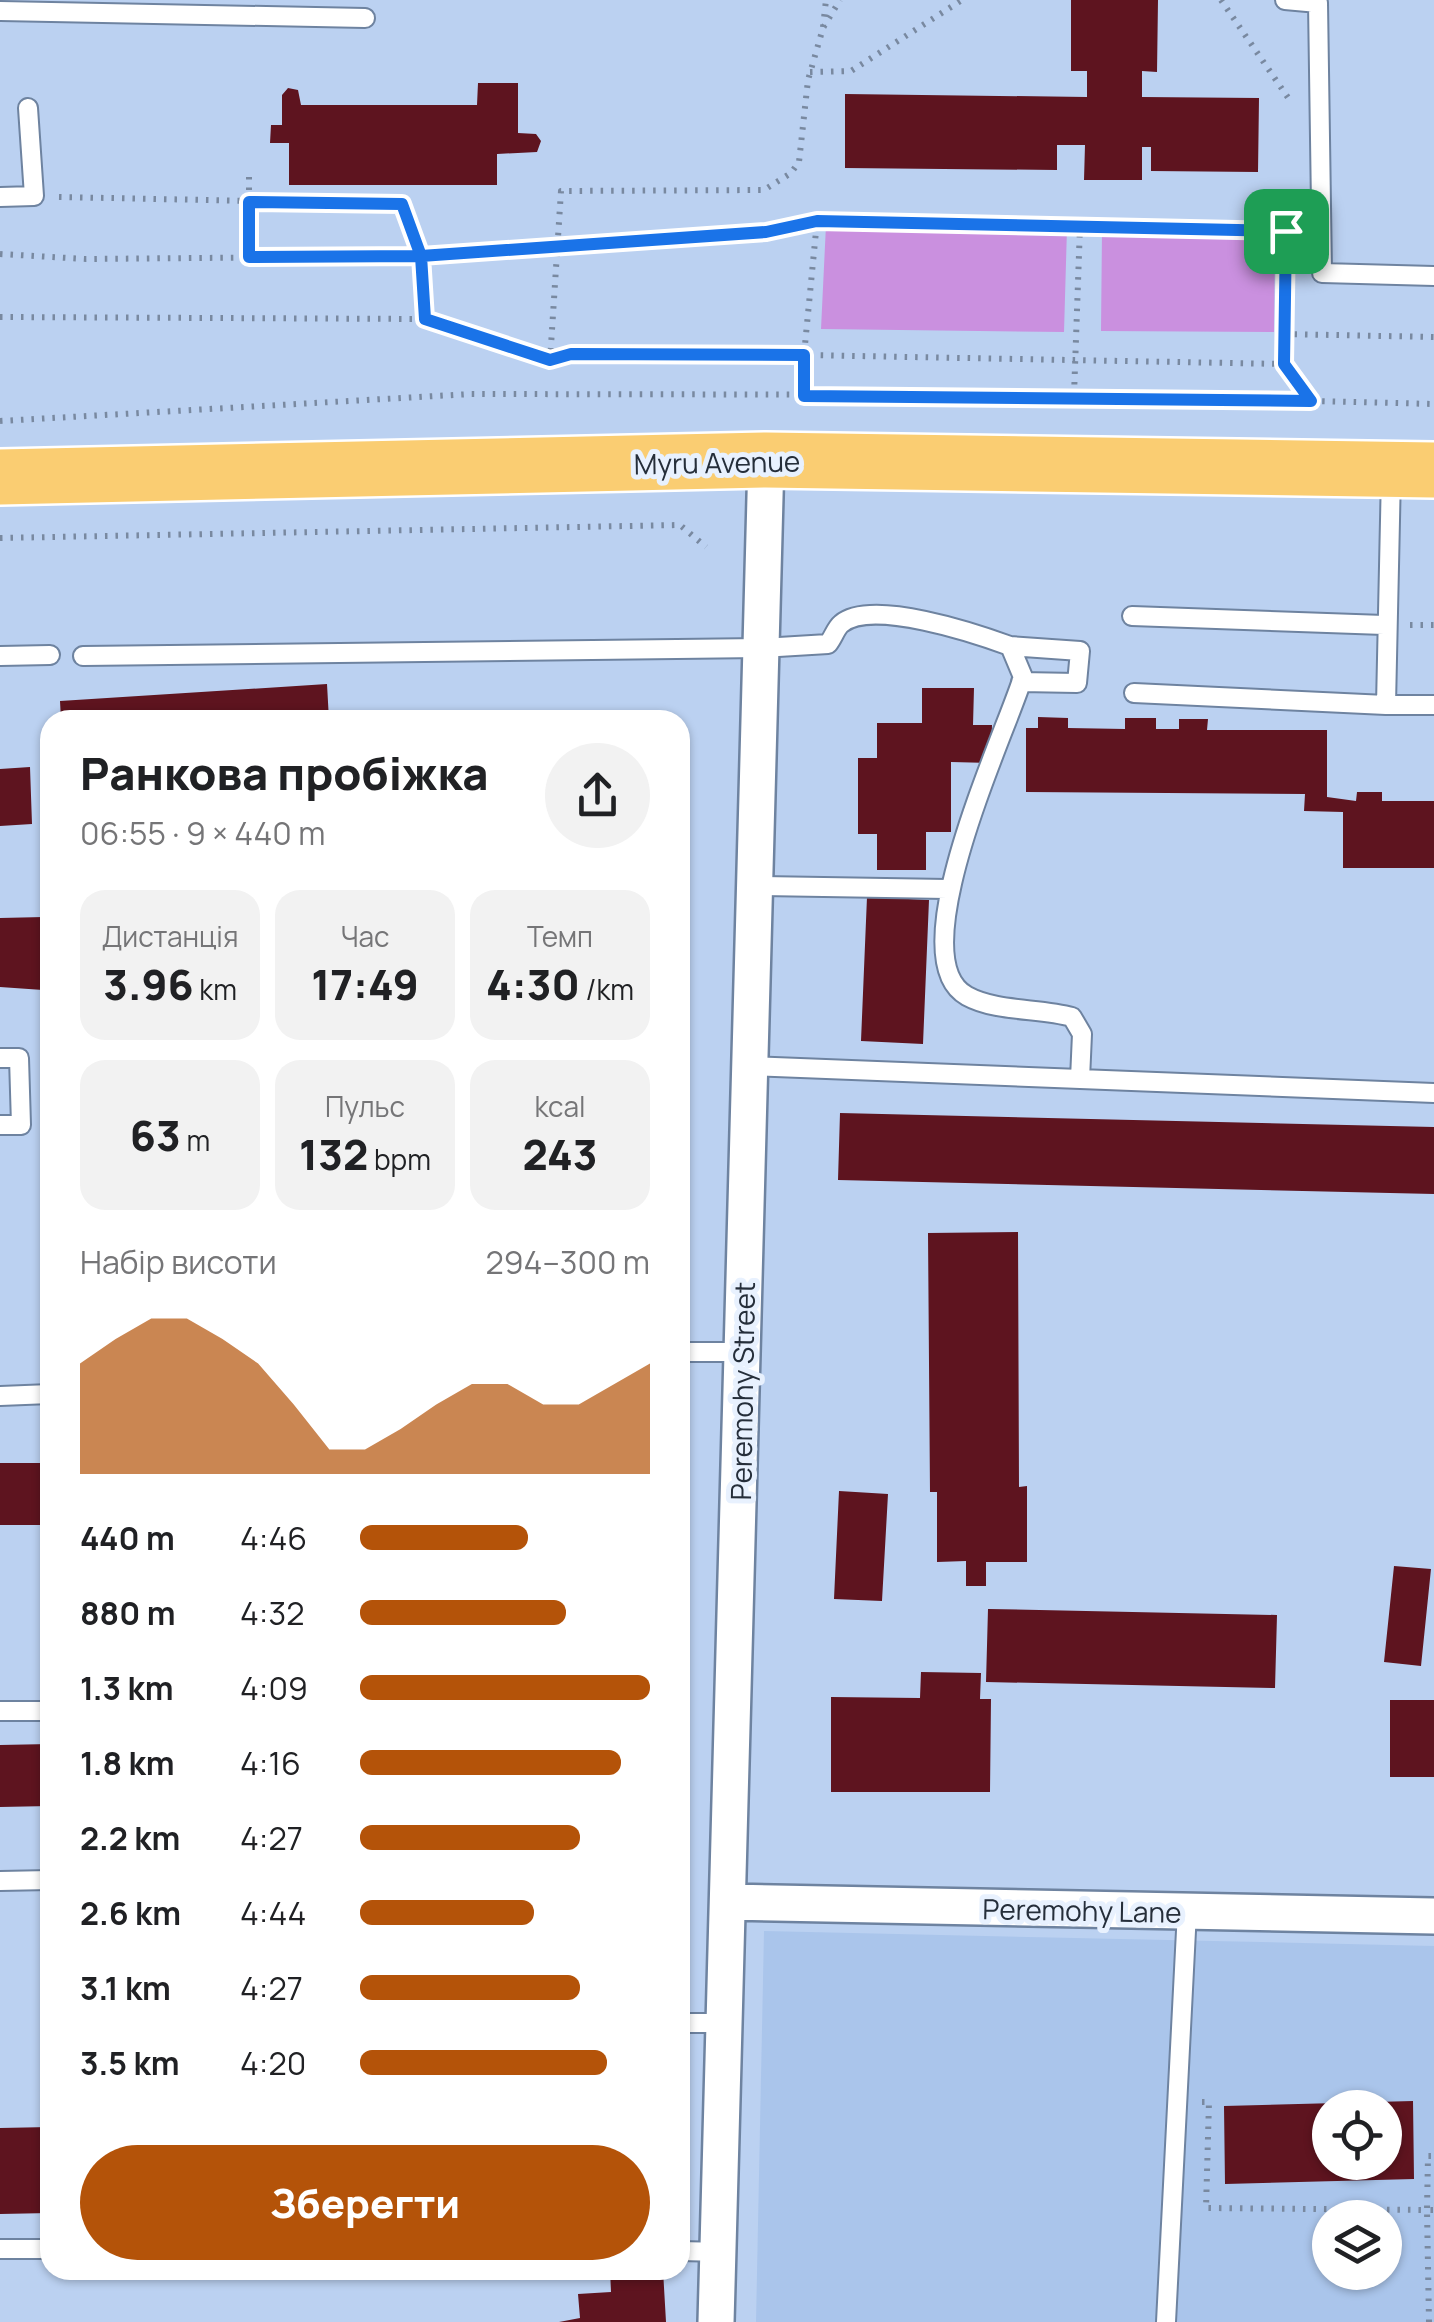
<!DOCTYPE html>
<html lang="uk">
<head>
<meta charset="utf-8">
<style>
  :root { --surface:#fff; --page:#f2f2f2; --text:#202124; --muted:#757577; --accent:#b45309 }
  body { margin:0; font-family:Manrope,sans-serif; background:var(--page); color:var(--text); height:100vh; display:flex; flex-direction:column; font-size:38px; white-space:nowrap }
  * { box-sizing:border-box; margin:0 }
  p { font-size:32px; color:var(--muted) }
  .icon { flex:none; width:55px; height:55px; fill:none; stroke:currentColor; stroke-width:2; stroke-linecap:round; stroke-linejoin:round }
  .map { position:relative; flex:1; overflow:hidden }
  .sheet { position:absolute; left:40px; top:710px; width:650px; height:1570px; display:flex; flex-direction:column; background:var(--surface); border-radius:30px; box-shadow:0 2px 8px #0004 }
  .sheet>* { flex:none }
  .controls { position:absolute; left:1312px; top:2090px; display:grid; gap:20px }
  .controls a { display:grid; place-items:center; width:90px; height:90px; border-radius:50%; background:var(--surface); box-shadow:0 2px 8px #0004; font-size:50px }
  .pin { position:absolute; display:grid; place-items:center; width:85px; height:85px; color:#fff; margin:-42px; border-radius:20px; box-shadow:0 5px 15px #0006 }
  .round { display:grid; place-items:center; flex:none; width:105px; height:105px; border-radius:52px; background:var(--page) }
  .overview { display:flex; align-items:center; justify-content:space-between; height:170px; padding:0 40px }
  h1 { font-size:45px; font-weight:800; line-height:75px }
  .figures { display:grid; grid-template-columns:repeat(3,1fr); gap:15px; height:170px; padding:10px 40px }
  .figures div { display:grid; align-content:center; border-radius:25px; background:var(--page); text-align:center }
  .figures b { font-size:42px; font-weight:800 }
  .figures small { font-size:28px; font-weight:400 }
  .figures p { font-size:28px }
  .chart { height:280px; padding:20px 40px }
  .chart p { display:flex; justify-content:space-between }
  .chart svg { width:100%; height:180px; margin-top:10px; fill:var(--accent); opacity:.7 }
  .primary-button { display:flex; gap:20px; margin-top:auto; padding:20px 40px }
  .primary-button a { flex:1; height:115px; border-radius:60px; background:var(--accent); color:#fff; font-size:40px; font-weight:800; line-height:115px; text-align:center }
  ul { padding:0 40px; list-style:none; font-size:32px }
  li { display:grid; grid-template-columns:160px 120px 1fr; align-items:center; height:75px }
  li i { height:25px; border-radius:12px; background:var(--accent) }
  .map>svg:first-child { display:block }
  .built { fill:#aac5eb; fill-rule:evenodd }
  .green { fill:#ca90df }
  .building { fill:#5e141f; fill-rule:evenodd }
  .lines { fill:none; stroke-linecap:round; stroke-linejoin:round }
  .lane-casing { stroke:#6e83a0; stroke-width:22 }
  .street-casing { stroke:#6e83a0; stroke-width:40 }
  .primary-casing { stroke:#fff; stroke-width:60 }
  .path { stroke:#7989a0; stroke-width:6; stroke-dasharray:2.5 8; stroke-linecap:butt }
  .lane { stroke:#fff; stroke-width:18 }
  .street { stroke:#fff; stroke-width:35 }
  .primary { stroke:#facd72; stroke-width:55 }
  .route-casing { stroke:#fff; stroke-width:20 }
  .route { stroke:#1a73e8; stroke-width:12 }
  .labels { text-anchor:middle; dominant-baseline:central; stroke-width:10; stroke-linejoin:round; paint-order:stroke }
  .street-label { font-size:28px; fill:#252e3a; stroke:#e8f1fe }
</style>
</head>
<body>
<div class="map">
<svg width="1434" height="2322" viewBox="0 0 1434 2322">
  <rect width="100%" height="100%" fill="#bbd1f1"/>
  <path class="built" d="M764,1931L1434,1946V2322H756ZM1330,2108H1385V2162H1330ZM1330,2218H1385V2272H1330Z"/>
  <path class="green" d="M826,225L1067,228L1064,332L821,329Z
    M1102,231L1275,232L1274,332L1101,331Z"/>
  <path class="building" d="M1071,0H1158L1157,72L1142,71V97L1259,98L1258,172L1151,171V147H1142V180H1084L1085,145H1057V170L845,168V94L1087,97V71H1071Z
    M478,83H518V133L536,134L541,141L537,152L497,154V185H289V143H270L271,125H282V95L288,88L298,90L301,105H477Z
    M327,684L329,720H61L60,701Z
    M922,688H974L973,725H992L991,763L951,762V832H926V870H877V834H858V758H877V723H922Z
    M1038,717L1068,718V728L1125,729V718H1156V729H1179V719H1208L1207,730H1327V797L1356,801L1357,792H1382V801H1434V868H1343V812L1304,811L1305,794L1026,792V728H1038Z
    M30,767L32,824L0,826V769Z
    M43,896H50V1008H43V990L0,987V918L44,917Z
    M867,897L929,900L923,1044L861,1041Z
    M840,1113L1434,1127V1194L838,1180Z
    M1018,1232L1019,1487L1027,1486V1562H986V1586H966V1561L937,1562V1492H930L928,1233Z
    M0,1463H50V1525H0Z
    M839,1491L888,1494L882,1601L834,1599Z
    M1394,1566L1431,1569L1421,1666L1384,1662Z
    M988,1609L1277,1615L1275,1688L986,1682Z
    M921,1672L981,1673L980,1699H991L990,1792H831V1697L920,1698Z
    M1390,1700H1434V1777H1390Z
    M50,1744V1806L0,1807V1745Z
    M1413,2101L1414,2179L1225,2184L1224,2106ZM1330,2108H1385V2162H1330Z
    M50,2127V2213L0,2214V2128Z
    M610,2270H663L666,2322H559L580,2318L578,2294L611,2292Z"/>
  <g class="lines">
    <g class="lane-casing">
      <path id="lane" d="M1285,0L1318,3L1322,273L1434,276
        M0,11L365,18
        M0,197L34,196L28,108
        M1391,474L1386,705H1434
        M1132,616L1384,625
        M1010,646L1080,651L1077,683L1021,682
        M0,656L50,655
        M83,656L761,648L828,644C833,638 836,628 841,624C871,598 977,634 1010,646L1023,677C1006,733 898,958 967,996C996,1012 1040,1008 1072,1017L1082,1034L1080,1079
        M1134,693L1386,705
        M755,886L947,889
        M0,1058H19L21,1125H0
        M751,1066L1434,1093
        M680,1352H743
        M0,1396L50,1394
        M0,1711H50
        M0,1881L50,1880
        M680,2023H726
        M0,2249H50
        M680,2251L721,2252
        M1166,2322L1187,1911"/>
    </g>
    <g class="street-casing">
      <path id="street" d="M729,1902L1434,1916
        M716,2322L766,460"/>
    </g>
    <g class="primary-casing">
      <path id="primary" d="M0,477L766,460L1434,470"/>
    </g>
    <path class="path" d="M1221,0L1291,102
      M823,27L826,0
      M810,72L851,71L962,0
      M249,177V257
      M59,197L402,204L421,256L766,232L817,221L1286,231L1283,364L804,355L817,221
      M0,254L86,259L421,256L425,319
      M0,317L425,319L550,361L571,354L804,355V396
      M1284,334L1434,337
      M550,361L561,191L764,190L791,173L799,162L808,80L823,28L840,0
      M1283,364L1311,401
      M1074,395L1080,226
      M0,421L471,394L1074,395L1434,404
      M0,538L680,525L706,547
      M1410,625H1434
      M1202,2102H1209L1206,2208L1427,2210L1428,2156H1434
      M1429,2322L1427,2210H1434"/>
    <use href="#lane" class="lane"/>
    <use href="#street" class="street"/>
    <use href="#primary" class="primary"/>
  </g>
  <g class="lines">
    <g class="route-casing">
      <path id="route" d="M1286,231L817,221L766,232L421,256L402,204L249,202V257L421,256L425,319L550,360L571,354L804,355V396L1311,401L1284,364L1286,231"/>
    </g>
    <use href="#route" class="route"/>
  </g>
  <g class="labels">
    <g class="street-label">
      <text transform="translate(717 462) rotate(-1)">Myru Avenue</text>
      <text transform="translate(742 1391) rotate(-89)">Peremohy Street</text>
      <text transform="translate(1082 1910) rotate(1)">Peremohy Lane</text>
    </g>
  </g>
</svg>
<div class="controls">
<a><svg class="icon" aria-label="locate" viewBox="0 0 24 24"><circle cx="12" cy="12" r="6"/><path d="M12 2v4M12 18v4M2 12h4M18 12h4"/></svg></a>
<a><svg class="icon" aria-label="layers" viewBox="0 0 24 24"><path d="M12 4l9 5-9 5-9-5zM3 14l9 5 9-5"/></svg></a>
</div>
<div class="pin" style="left:1286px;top:231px;background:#1e9e55"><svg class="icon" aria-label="arrive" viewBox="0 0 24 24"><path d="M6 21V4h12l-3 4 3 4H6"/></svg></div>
<section class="sheet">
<div class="overview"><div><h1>Ранкова пробіжка</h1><p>06:55 · 9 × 440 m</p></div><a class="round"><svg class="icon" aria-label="share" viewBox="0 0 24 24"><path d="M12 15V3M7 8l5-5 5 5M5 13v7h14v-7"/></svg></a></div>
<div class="figures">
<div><p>Дистанція</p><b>3.96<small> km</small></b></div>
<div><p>Час</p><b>17:49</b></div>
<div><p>Темп</p><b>4:30<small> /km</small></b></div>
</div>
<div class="figures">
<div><b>63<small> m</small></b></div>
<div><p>Пульс</p><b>132<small> bpm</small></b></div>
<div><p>kcal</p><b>243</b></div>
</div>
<div class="chart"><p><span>Набір висоти</span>294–300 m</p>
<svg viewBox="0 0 160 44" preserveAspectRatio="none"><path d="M0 44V17L10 11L20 6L30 6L40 11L50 17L60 27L70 38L80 38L90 33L100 27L110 22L120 22L130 27L140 27L150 22L160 17V44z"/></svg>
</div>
<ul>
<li><b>440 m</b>4:46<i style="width:58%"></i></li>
<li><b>880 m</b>4:32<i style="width:71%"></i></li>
<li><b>1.3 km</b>4:09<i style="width:100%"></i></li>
<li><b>1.8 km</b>4:16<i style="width:90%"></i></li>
<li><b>2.2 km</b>4:27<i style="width:76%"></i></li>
<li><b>2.6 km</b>4:44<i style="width:60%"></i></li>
<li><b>3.1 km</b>4:27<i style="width:76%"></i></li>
<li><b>3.5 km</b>4:20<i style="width:85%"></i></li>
</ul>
<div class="primary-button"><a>Зберегти</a></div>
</section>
</div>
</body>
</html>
